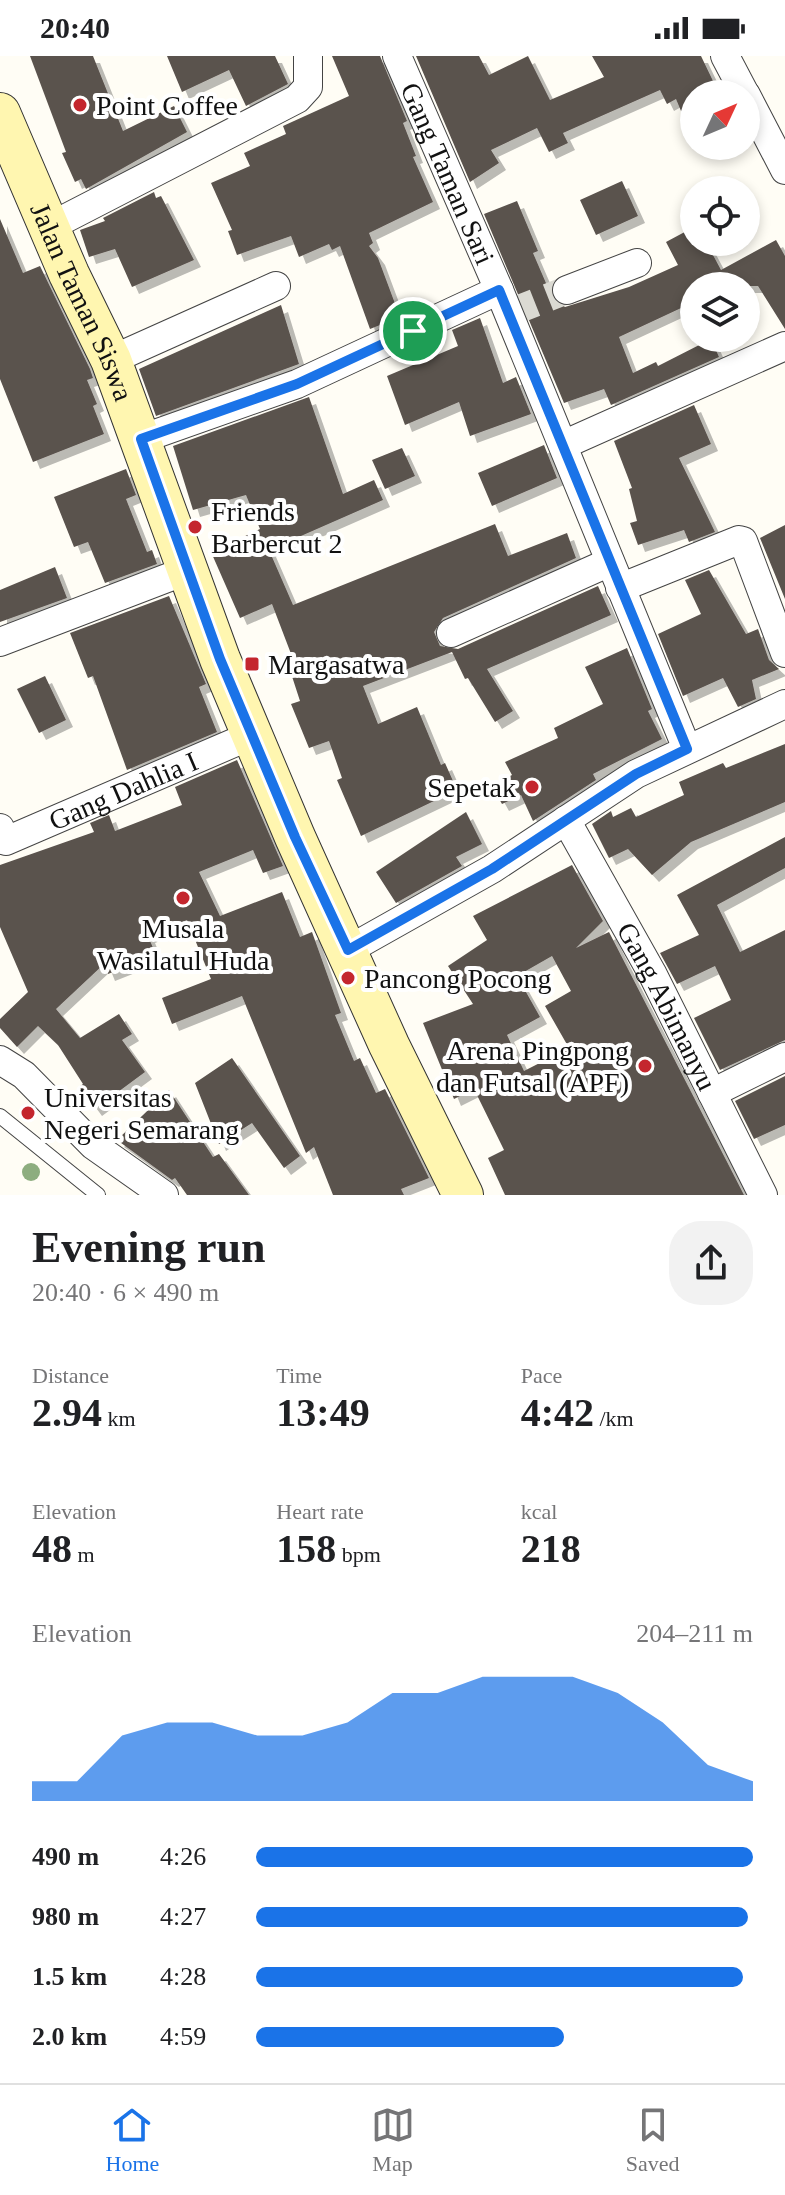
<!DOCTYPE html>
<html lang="en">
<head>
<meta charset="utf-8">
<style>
  :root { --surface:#fff; --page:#f2f2f2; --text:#202124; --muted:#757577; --line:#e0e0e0; --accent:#1a73e8 }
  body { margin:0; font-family:Georgia,serif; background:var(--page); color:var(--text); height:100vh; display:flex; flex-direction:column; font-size:30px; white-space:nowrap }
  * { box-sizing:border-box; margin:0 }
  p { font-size:26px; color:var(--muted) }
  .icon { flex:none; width:44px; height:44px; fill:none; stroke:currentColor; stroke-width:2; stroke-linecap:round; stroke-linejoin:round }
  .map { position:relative; height:1139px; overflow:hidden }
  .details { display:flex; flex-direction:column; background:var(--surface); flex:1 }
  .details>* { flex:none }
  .needle { width:52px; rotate:46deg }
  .fabs { position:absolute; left:680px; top:24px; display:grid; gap:16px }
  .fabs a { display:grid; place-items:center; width:80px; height:80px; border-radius:50%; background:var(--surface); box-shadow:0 4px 12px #0003; font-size:40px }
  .pin { position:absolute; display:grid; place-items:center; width:68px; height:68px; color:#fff; margin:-34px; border:4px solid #fff; border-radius:50%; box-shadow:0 2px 8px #0007 }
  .round { display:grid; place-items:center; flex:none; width:84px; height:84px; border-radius:32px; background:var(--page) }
  .summary { display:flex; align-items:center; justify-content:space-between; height:136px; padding:0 32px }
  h1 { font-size:44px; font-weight:800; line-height:60px }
  .figures { display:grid; grid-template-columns:repeat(3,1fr); gap:12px; height:136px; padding:8px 32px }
  .figures div { display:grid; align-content:center }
  .figures b { font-size:40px; font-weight:800 }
  .figures small { font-size:22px; font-weight:400 }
  .figures p { font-size:22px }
  .chart { height:224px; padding:16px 32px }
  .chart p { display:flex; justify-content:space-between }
  .chart svg { width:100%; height:144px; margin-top:8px; fill:var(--accent); opacity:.7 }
  ul { padding:0 32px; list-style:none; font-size:26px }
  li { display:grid; grid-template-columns:128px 96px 1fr; align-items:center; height:60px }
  li i { height:20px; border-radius:10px; background:var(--accent) }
  .status { display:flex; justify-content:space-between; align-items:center; height:56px; padding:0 40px; background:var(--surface); direction:ltr }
  .status svg { height:22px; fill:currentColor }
  .tabs { display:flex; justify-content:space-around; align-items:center; height:112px; border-top:2px solid var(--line); background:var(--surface); font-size:22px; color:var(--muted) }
  .tabs a { display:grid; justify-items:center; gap:4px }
  .tabs .on { color:var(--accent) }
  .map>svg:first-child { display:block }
  .building { fill:#5a524d; fill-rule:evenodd; filter:url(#shadow) }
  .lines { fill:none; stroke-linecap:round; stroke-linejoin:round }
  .street-tunnel { stroke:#dbdad3; stroke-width:28; stroke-dasharray:28 14; stroke-linecap:butt }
  .lane-casing { stroke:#444; stroke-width:16 }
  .street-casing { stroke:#444; stroke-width:30 }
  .secondary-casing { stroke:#333; stroke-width:42 }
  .lane { stroke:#fff; stroke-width:14 }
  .street { stroke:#fff; stroke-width:28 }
  .secondary { stroke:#fff6b0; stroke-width:40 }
  .tree { fill:#8dad7f }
  .route-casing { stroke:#fff; stroke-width:16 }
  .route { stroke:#1a73e8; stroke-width:10 }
  .poi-dot { fill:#c4262e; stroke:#fff; stroke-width:3 }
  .labels { text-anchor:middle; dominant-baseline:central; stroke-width:8; stroke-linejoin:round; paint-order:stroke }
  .poi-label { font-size:28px; fill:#111; stroke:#fff; text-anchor:start }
  .street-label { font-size:28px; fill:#111; stroke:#fff }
</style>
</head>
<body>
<div class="status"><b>20:40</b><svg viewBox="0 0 49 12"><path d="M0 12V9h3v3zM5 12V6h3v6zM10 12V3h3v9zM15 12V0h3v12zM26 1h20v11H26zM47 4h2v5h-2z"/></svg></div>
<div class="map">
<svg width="785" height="1139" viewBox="0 0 785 1139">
  <defs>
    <filter id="shadow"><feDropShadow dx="7" dy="7" stdDeviation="0" flood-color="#0004"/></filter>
  </defs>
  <rect width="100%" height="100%" fill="#fffdf5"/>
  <path class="building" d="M30,0H93L123,75L174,50L187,76L86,133L81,123L75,126L62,97L66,96Z
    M167,0H275L288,28L246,50L229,14L182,36Z
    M332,0H380L407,65L403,67L416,100L413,101L433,146L369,177L373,187L369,190L378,202L400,261L370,273L340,190L332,194L329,188L299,201L291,180L237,199L228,175L232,174L211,127L250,110L244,97L286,78L283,70L349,40Z
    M416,0H479L489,19L528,0L550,44L604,21L592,0H701L713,25L694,34V86L676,43L667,48L660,34L563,77L568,87L549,96L537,72L491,94L499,107L470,126Z
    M622,125L638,160L596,179L580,144Z
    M154,136L156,142L161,140L194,204L132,231L115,193L89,201L80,174L105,165L103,162Z
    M517,145L538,195L533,197L552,241L565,251L629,231L678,209L666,186L694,171V186H706L721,214L776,184L785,200V273L758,230H694V246L619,281L633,317L656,306L658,310L711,283L719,301L611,349L604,333L564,347L484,158Z
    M0,163L23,217L40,210L90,313L93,322L87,324L97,348L93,350L104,378L33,406L0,323Z
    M281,249L299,308L156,360L139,313Z
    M480,262L503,327L516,321L531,358L470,380L459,346L405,369L387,320L458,290L452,274Z
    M309,341L343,438L374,424L383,444L269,494L293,549L495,468L508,500L567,477L576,502L443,562L434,576L440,590L458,593L598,530L611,559L487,613L513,655L495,666L468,622L465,623L452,596L363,630L378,668L417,651L441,709L445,707L457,734L361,780L337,724L342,722L329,685L309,692L291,648L300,645L287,605L293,603L272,548L240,562L211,496L260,473L246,439L193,454L173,390Z
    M694,349L711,388L679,402L715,476L689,486L684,474L638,489L630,467L637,465L629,433L632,432L614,385Z
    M544,389L557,422L492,450L478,417Z
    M402,392L415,420L385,433L372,404Z
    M126,413L136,439L126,443L147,496L152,494L157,508L105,527L88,486L74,491L54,441Z
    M785,469V543L760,482Z
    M55,511L67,542L0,566V534Z
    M709,514L746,578L758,573L769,604L779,613L752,624L756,643L738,651L723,622L683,640L658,578L701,558L685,524Z
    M169,540L206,628L199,631L217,676L127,714L93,620L88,622L70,577Z
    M627,592L652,653L648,655L662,683L593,718L596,724L533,765L521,739L502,748L492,730L512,719L505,706L558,682L554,672L603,648L585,611Z
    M45,620L66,664L39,677L17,633Z
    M785,688V746L691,786L652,819L628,793L609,802L592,768L611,755L613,761L631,752L636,761L684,739L679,726L723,707L726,712Z
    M237,704L283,810L263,817L253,794L199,816L220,860L282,836L300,881L312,876L341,957L335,959L354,1005L360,1002L376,1037L385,1033L429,1122L401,1133L404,1139H333L314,1091L306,1097L242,940L172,968L162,942L211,923L187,864L148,880L156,899L108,918L104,908L56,953L80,982L119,958L132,978L122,984L145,1016L95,1053L79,1031L83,1028L58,989L38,970L17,991L0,972V963L28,936L0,871V809L94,776L90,767L109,759L115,775L182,749L175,731Z
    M466,756L482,788L456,801L462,810L396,847L376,816Z
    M785,781V812L717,849L740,896L785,874V984L720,1014L694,962L731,944L715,910L677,928L660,897L699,879L677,839Z
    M572,809L603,865L576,892L609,876L744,1139H505L488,1102L504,1094L474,1033L454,1043L423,967L473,948L448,910L487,884L473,860ZM552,900L571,935L545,950L569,992L524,1015L507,979L540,961L517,920Z
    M232,1002L300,1100L284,1112L252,1067L219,1088L195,1027Z
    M785,1020V1069L754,1083L735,1045Z
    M169,1034L213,1101L219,1098L249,1139H187L175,1122L172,1124L117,1084Z"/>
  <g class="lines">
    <path class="street-tunnel" d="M509,257L567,234"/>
    <g class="lane-casing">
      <path id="lane" d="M0,1060L98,1139"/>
    </g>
    <g class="street-casing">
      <g id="street">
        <path id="s1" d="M397,0L499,234L687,693"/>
        <path d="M725,0L745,38"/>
        <path d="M746,39L785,114"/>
        <path d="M49,171L297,43L308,31V0"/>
        <path d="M567,234L637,207"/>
        <path d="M111,304L276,230"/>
        <path d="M141,383L297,328L499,234"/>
        <path d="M563,389L785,290"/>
        <path d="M620,532L739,484L743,485L785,597"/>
        <path d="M451,577L610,506"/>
        <path d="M0,586L188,514"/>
        <path id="s2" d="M566,764L652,917L763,1139"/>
        <path id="s3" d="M0,772L6,785L252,679"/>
        <path d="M348,894L492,813L636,718L785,648"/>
        <path d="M0,1004L24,1019L93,1089L164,1139"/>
        <path d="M712,1037L785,1001"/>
      </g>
    </g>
    <g class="secondary-casing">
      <g id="secondary">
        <path id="s4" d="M0,57L69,218L111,304L220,603L295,781L389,989L463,1139"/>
      </g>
    </g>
    <use href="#lane" class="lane"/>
    <use href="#street" class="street"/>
    <use href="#secondary" class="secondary"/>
  </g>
  <circle class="tree" cx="31" cy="1116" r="9"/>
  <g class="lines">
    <g class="route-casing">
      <path id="route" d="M499,234L687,693L636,718L492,813L348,894L295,781L220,603L141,383L297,328Z"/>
    </g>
    <use href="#route" class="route"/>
  </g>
  <g class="poi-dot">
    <circle cx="80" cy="49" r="8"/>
    <circle cx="195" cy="471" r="8"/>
    <rect x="244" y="600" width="16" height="16" rx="4"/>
    <circle cx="532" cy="731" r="8"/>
    <circle cx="183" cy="842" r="8"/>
    <circle cx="348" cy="922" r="8"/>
    <circle cx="645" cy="1010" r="8"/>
    <circle cx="28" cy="1057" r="8"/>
  </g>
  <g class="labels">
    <g class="poi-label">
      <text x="96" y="49">Point Coffee</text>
      <text x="211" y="455">Friends<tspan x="211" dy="32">Barbercut 2</tspan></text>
      <text x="268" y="608">Margasatwa</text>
      <text x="516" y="731" text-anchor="end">Sepetak</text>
      <text x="183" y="872" text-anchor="middle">Musala<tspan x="183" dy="32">Wasilatul Huda</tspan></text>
      <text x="364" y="922">Pancong Pocong</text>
      <text x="629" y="994" text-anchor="end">Arena Pingpong<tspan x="629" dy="32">dan Futsal (APF)</tspan></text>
      <text x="44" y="1041">Universitas<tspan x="44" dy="32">Negeri Semarang</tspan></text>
    </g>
    <g class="street-label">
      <text stroke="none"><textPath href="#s1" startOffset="128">Gang Taman Sari</textPath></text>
      <text stroke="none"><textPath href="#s4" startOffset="206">Jalan Taman Siswa</textPath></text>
      <text stroke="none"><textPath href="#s3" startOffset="142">Gang Dahlia I</textPath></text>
      <text stroke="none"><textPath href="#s2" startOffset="212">Gang Abimanyu</textPath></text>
    </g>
  </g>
</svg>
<div class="fabs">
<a><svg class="needle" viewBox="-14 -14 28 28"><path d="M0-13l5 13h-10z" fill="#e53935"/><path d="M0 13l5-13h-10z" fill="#757577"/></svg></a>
<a><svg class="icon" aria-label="locate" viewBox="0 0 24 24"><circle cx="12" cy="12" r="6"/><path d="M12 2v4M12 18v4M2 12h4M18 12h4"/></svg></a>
<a><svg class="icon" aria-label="layers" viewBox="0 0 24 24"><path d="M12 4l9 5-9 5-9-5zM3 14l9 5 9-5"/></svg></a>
</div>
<div class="pin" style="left:413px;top:275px;background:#1e9e55"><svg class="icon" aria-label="arrive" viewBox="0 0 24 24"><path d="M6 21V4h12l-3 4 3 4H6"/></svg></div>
</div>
<section class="details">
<div class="summary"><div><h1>Evening run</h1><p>20:40 · 6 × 490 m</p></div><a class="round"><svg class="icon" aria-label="share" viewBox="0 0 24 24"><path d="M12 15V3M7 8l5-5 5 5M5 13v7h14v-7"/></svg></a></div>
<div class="figures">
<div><p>Distance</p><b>2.94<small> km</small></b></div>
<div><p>Time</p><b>13:49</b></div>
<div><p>Pace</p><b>4:42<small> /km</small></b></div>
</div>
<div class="figures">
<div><p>Elevation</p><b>48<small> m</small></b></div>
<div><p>Heart rate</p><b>158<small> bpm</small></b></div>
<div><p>kcal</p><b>218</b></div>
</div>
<div class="chart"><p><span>Elevation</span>204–211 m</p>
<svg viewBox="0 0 160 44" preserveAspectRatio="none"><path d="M0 44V38L10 38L20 24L30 20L40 20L50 24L60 24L70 20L80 11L90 11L100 6L110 6L120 6L130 11L140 20L150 33L160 38V44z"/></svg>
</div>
<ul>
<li><b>490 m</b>4:26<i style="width:100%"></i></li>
<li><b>980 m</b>4:27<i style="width:99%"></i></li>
<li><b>1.5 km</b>4:28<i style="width:98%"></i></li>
<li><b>2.0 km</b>4:59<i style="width:62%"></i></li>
</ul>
</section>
<nav class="tabs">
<a class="on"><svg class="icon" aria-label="home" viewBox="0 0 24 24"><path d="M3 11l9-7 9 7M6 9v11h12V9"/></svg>Home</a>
<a><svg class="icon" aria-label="map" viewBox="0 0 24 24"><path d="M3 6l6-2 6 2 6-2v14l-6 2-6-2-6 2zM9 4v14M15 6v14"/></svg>Map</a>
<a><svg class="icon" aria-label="saved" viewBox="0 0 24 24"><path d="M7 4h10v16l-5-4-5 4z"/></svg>Saved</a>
</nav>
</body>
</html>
